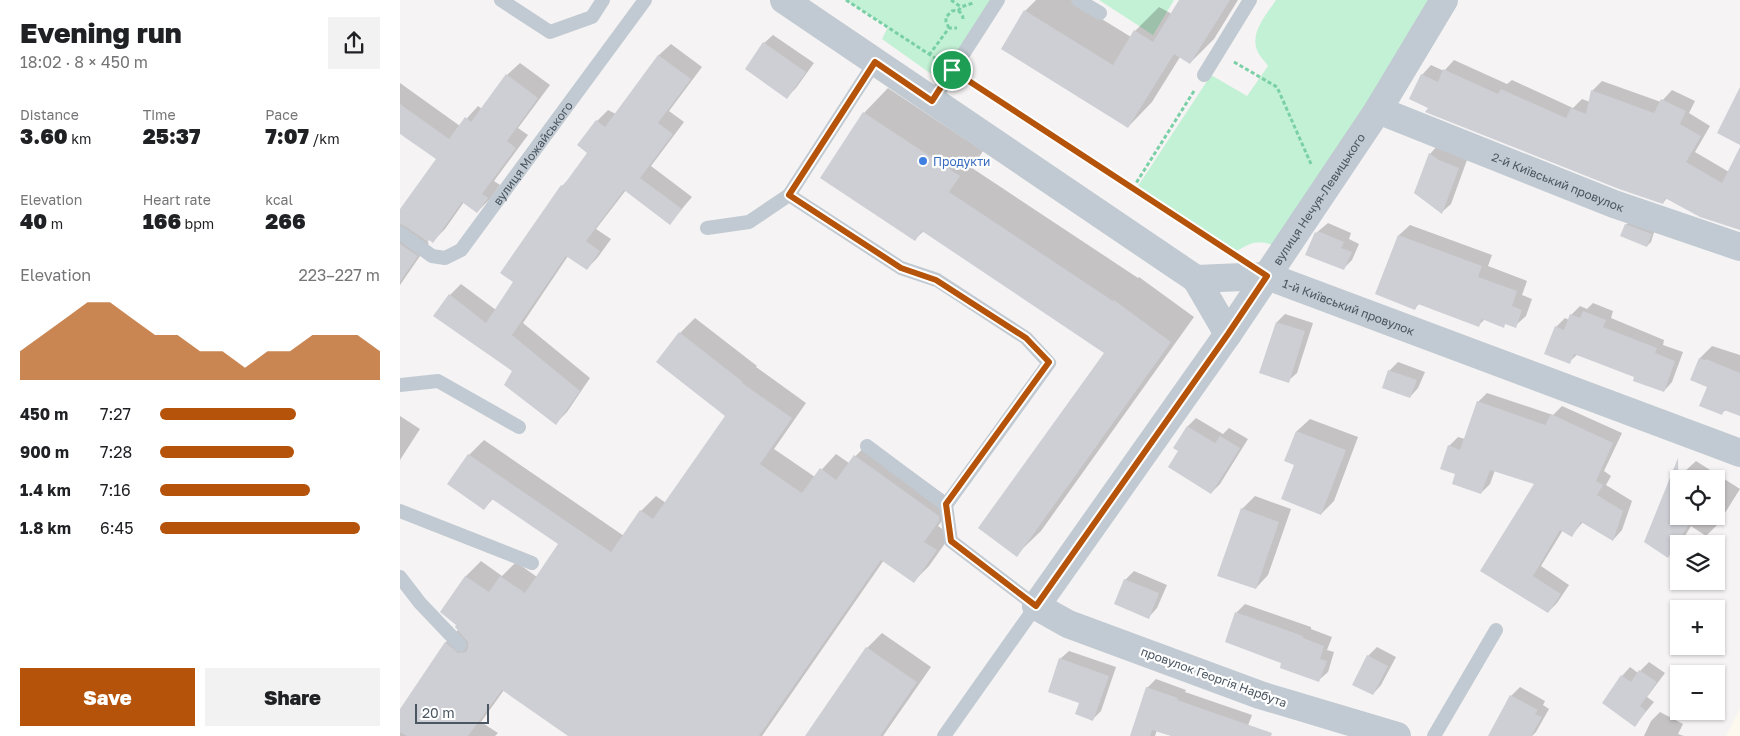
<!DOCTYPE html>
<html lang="en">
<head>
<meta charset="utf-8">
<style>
  :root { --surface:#fff; --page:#f2f2f2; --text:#202124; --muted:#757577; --accent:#b45309 }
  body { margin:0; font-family:"Golos Text",sans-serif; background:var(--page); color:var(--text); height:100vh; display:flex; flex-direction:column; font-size:19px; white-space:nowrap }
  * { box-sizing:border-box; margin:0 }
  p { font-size:16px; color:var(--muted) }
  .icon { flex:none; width:28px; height:28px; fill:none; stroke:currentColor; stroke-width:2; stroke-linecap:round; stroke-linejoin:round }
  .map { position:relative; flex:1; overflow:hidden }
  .sheet { display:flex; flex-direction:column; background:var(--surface); width:400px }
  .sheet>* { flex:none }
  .fabs { position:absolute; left:1270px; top:470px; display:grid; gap:10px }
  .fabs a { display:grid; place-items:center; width:55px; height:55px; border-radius:0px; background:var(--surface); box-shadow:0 1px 4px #0004; font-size:25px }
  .scale { position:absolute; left:15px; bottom:12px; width:74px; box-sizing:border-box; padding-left:5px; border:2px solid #4a5661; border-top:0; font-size:14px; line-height:18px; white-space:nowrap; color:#4a5661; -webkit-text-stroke:4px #fff; paint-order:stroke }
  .pin { position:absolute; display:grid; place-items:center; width:42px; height:42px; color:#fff; margin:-21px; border:2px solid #fff; border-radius:50%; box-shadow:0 1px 5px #0007 }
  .round { display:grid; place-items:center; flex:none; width:52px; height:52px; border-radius:0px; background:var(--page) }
  .head { display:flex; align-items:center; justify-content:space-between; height:85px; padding:0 20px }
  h1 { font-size:28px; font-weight:800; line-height:38px }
  .stats { display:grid; grid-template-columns:repeat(3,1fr); gap:8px; height:85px; padding:5px 20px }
  .stats div { display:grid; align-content:center }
  .stats b { font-size:21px; font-weight:800 }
  .stats small { font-size:14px; font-weight:400 }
  .stats p { font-size:14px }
  .chart { height:140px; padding:10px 20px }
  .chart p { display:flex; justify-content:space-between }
  .chart svg { width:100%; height:90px; margin-top:5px; fill:var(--accent); opacity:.7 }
  .cta { display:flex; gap:10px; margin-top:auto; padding:10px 20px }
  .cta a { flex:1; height:58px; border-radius:0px; background:var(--accent); color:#fff; font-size:20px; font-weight:800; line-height:58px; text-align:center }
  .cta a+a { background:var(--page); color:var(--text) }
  ul { padding:0 20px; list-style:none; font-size:16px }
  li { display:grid; grid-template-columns:80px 60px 1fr; align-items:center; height:38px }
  li i { height:12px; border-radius:6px; background:var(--accent) }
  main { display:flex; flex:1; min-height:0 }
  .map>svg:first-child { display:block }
  .commercial { fill:#fdf9ef }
  .green { fill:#c3f1d5 }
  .shadow { fill:#0003; fill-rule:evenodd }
  .building { fill:#cdcfd5 }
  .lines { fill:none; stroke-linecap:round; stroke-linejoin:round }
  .path { stroke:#7ad0a6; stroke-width:3; stroke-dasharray:4 2.5; stroke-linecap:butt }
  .service { stroke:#c1cad2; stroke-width:14 }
  .minor { stroke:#c1cad2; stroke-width:28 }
  .route-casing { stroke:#fff; stroke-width:10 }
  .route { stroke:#b45309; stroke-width:6 }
  .shop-dot { fill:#3f7fe0; stroke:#fff; stroke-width:2 }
  .labels { text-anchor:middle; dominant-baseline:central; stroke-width:4.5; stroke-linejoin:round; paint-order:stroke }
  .street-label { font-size:12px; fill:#4a5661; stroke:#fff }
  .shop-label { font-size:12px; fill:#366cbe; stroke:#fff; text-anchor:start }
</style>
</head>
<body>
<main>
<section class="sheet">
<div class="head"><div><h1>Evening run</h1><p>18:02 · 8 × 450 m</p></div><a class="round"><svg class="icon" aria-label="share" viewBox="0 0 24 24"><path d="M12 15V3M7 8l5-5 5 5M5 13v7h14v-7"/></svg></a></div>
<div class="stats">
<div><p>Distance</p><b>3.60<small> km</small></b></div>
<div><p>Time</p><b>25:37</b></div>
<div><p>Pace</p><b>7:07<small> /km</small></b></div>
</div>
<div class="stats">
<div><p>Elevation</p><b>40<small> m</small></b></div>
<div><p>Heart rate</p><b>166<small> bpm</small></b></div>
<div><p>kcal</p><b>266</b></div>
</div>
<div class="chart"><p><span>Elevation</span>223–227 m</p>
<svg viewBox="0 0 160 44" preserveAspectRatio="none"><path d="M0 44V30L10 22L20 14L30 6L40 6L50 14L60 22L70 22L80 30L90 30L100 38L110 30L120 30L130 22L140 22L150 22L160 30V44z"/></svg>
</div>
<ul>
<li><b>450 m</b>7:27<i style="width:62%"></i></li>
<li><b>900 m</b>7:28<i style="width:61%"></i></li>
<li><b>1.4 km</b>7:16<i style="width:68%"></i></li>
<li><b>1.8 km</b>6:45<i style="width:91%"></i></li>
</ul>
<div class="cta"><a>Save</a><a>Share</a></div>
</section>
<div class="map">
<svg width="1340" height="736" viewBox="0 0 1340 736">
  <rect width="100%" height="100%" fill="#f5f3f3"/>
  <path class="commercial" d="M1340,708V736H1326Z"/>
  <path class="green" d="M446,0H598L544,83L482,39L488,27Z
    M699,0H774L753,35Z
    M876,0H1029L1031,7L876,246C857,239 853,242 836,251L738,186L811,75L847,96L868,66C865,61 859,56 857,50C850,32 867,14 876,0Z"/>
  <path class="shadow" d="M636,0H671L731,37L735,31L759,7L772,14L781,0H838L814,39L790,63L780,57L752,102L728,127L625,11Z
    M373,35L414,63L396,88L387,97L364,43Z
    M271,44L302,67L269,111L284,122L251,166L292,197L270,223L226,190L196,229L211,239L198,257L187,269L168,256L123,323L190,378L167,412L156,423L50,295L61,284L96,310L115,282L162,186L174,174L189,152L197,121L208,110L216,114L259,55Z
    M1054,60L1107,84L1112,80L1173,108L1182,99L1190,102L1192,91L1202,81L1261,102L1272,90L1295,101L1289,113L1310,126L1295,152L1329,172L1340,150V229L1267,198L1263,203L1030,108L1022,75L1031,65L1044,71Z
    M120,63L150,85L118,128L128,135L94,181L100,185L90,199L77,212L64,202L45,229L33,241L29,239L27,242L29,243L0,285V212L37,159L0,132V83L60,126L78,106L82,109L107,75Z
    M488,88L583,151L572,168L738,278L739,277L794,317L641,531L616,555L706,352L524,231L515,239L422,177L464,113Z
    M1038,145L1067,160L1051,204L1042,212L1030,154Z
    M1230,221L1255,229L1251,242L1247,246L1226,225Z
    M928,223L951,233L949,239L959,244L952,260L943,269L916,233Z
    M1010,225L1092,255L1088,266L1127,281L1122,295L1132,299L1126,316L1115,326L1106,323L1103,326L1085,319L1079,325L1020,303L1015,308L999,235Z
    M1193,303L1213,311L1211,318L1264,340L1263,345L1283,352L1272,382L1264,391L1236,377L1178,354L1169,362L1156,327L1165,318L1169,320L1171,315L1180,306L1187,309Z
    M885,314L913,323L897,373L888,381L877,322Z
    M295,318L357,366L356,367L406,403L374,449L415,477L436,454L449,463L470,441L553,501L554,505L538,526L551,535L529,566L514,581L484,560L362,736H170L104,690L81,722L98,733L95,736H0V711L46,642L59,629L57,625L42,611L66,576L81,561L102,576L116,562L137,577L160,544L94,498L84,508L49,484L69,455L84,440L224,536L241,511L256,496L266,503L327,416L258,362L280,333Z
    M1312,346L1340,355V413L1326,410L1322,413L1308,387L1300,358Z
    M998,362L1025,372L1018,388L1010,397L989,371Z
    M1087,393L1153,415L1162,406L1222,433L1204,471L1211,476L1206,485L1232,501L1222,530L1213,540L1183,522L1171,536L1163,530L1141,566L1169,585L1157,603L1148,612L1082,570L1136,483L1095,470L1090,484L1081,493L1057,473L1049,446L1058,437L1065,439L1078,402Z
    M0,416L20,429L0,460Z
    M796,418L823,434L829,428L848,439L820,484L811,493L780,450L775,447L788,426Z
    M910,419L958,437L934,501L921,514L895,464L886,461L897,431Z
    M1296,461L1340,489L1318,524L1306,536L1291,526L1280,544L1268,556L1270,485ZM1279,479H1316V516H1279Z
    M855,496L891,509L868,575L856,588L842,509Z
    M734,571L767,585L757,608L749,617L725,580Z
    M845,604L911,627V629L932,637L927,650L934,652L928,672L919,680L883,662L826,641L837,612Z
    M482,633L531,667L483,736H406L467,648Z
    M977,647L996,657L981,685L973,694L968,656Z
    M669,651L716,667L701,711L693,719L681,702L660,659Z
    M1249,662L1265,673L1247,697L1254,702L1235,725L1222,676L1230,667L1238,673Z
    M756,679L786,690L785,692L852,715L844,736H795L757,730L755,736H731L747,688Z
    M1120,687L1145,701L1143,705L1149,709L1136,732L1132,736L1090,735L1111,696Z
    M1260,712L1283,724L1278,734L1284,736H1244L1251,721Z"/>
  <path class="building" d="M779,0H830L790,64L774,54L728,128L601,49L624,10L713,65L734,30L753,42Z
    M363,42L406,72L387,99L345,69Z
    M258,55L291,79L258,123L273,134L240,178L282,209L270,225L224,190L186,241L200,251L187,270L166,256L112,335L180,391L156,425L104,385L112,371L33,316L49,294L86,323L113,282L100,273L161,185L163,186L187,153L177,145L196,120L205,127Z
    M1043,69L1098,94L1101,89L1166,118L1171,108L1186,114L1191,90L1254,113L1261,99L1286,111L1280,124L1301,136L1286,162L1322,183L1340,147V230L1300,217L1265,198L1263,204L1219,189L1025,112L1028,108L1009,99L1021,74L1038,82Z
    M106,74L138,98L107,141L116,148L82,194L88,198L77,213L62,202L33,243L29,240L28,242L5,226L0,224V209L36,159L0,134V104L49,139L65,117L71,122Z
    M1340,87V145L1317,133Z
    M463,112L560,176L549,192L713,301L714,300L771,342L617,557L578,528L704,353L522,231L515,241L420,178Z
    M1029,153L1039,160L1059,168L1042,214L1014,193Z
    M1225,224L1252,234L1247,247L1220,236Z
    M918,231L944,242L941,248L952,252L944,270L905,255L915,232L917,234Z
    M998,235L1082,266L1078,277L1117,291L1112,306L1122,310L1116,328L1105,324L1104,328L1082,319L1079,327L1018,304L1015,310L975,294Z
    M0,244L18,256L0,282Z
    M1183,311L1206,320L1203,327L1257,348L1255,353L1275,361L1264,392L1233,381L1234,377L1174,354L1170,364L1144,354L1155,326L1164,330L1170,314L1180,318Z
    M876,322L905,331L889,383L859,373Z
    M279,332L343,382L342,383L392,418L360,464L402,493L420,468L436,480L454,455L539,516V521L524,542L537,550L514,583L481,560L359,736H168L102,690L68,736H7L0,732V709L45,642L58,653L66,652L68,648V642L55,627L56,625L40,612L65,576L89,592L100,576L125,593L158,544L92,499L84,510L47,484L68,454L211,552L240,510L253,519L325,416L256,362Z
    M1299,358L1305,360L1306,359L1340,373V416L1324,410L1322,415L1299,406L1307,387L1290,380Z
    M988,370L1017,380L1010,398L982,388Z
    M1077,401L1145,425L1151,414L1213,443L1196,481L1203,485L1197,495L1223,511L1213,541L1181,522L1172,537L1160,530L1133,576L1161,594L1148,613L1080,571L1134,484L1090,470L1081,494L1052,484L1055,474L1040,469L1048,445L1060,450Z
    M787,426L815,443L820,436L840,448L811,494L768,467L778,451L773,448Z
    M896,431L946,450L921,515L881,499L894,465L884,461Z
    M1278,458L1279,516H1294L1268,558L1244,542Z
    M841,508L879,522L856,589L817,576Z
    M724,579L759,593L749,619L714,604Z
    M835,612L903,636V638L924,646L920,659L927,661L919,682L880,668L881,663L825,642Z
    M466,647L517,682L480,736H405Z
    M967,655L988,666L973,695L952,685Z
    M659,658L709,676L693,721L675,714L679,703L648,692Z
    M1239,670L1257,682L1240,706L1246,711L1235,727L1202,703L1221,675L1231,682Z
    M746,687L778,698L777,700L872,733L871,736H771L752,730L750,736H730Z
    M1110,695L1138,710L1135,714L1142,717L1131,736H1088Z"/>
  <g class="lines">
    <path class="path" d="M446,0L538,60
      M551,0L561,7
      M558,11L561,7L573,3
      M549,28L546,22V17L552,11C558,9 563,13 563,19
      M529,55L549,28H557
      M834,62L877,87L911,164
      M568,80L828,251
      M733,188L794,91"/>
    <g class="service">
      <path d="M101,0L150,32L192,17L203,0"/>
      <path d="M678,0L700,13"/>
      <path d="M804,75L850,0"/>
      <path d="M533,101L598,0"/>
      <path d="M389,195L475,62"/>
      <path d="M307,228L349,222L389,195L501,268L537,280L626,338L649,363L546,505L551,541L636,606L544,736"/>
      <path id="s1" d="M0,233L32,256L45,258L61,250L245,0"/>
      <path d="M0,385L38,381L119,427"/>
      <path d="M467,446L546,505"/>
      <path d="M0,511L132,563"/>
      <path d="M0,577L20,603L60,645"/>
      <path d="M1034,736L1096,630"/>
    </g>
    <g class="minor">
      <path id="s2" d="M384,0L796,279L867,276L1340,453"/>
      <path id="s3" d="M978,110L1214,204L1340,247"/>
      <path d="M796,279L828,334"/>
      <path id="s4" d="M997,736L860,695L668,624L636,606L828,334L978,110L1044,0"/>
    </g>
  </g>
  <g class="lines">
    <g class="route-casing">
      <path id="route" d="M475,62L532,101L552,70L867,276L828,334L636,606L551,541L546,504L649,362L626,338L536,280L501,268L389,195Z"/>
    </g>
    <use href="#route" class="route"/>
  </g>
  <circle class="shop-dot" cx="523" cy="161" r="5"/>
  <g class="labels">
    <g class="street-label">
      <text stroke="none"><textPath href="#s1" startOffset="191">вулиця Можайського</textPath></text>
      <text stroke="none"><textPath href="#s3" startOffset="194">2-й Київський провулок</textPath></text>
      <text stroke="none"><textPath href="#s4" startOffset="880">вулиця Нечуя-Левицького</textPath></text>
      <text stroke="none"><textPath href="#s2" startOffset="656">1-й Київський провулок</textPath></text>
      <text transform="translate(814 677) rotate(20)">провулок Георгія Нарбута</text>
    </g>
    <g class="shop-label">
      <text x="533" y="161">Продукти</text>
    </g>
  </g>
</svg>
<div class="fabs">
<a><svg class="icon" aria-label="locate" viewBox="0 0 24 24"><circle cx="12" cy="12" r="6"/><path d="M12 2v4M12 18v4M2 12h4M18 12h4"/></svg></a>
<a><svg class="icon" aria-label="layers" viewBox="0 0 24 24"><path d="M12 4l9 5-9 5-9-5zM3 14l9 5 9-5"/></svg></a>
<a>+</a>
<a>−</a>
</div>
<div class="scale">20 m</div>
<div class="pin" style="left:552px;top:70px;background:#1e9e55"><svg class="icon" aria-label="arrive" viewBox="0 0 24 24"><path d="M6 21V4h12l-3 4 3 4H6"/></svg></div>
</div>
</main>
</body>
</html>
